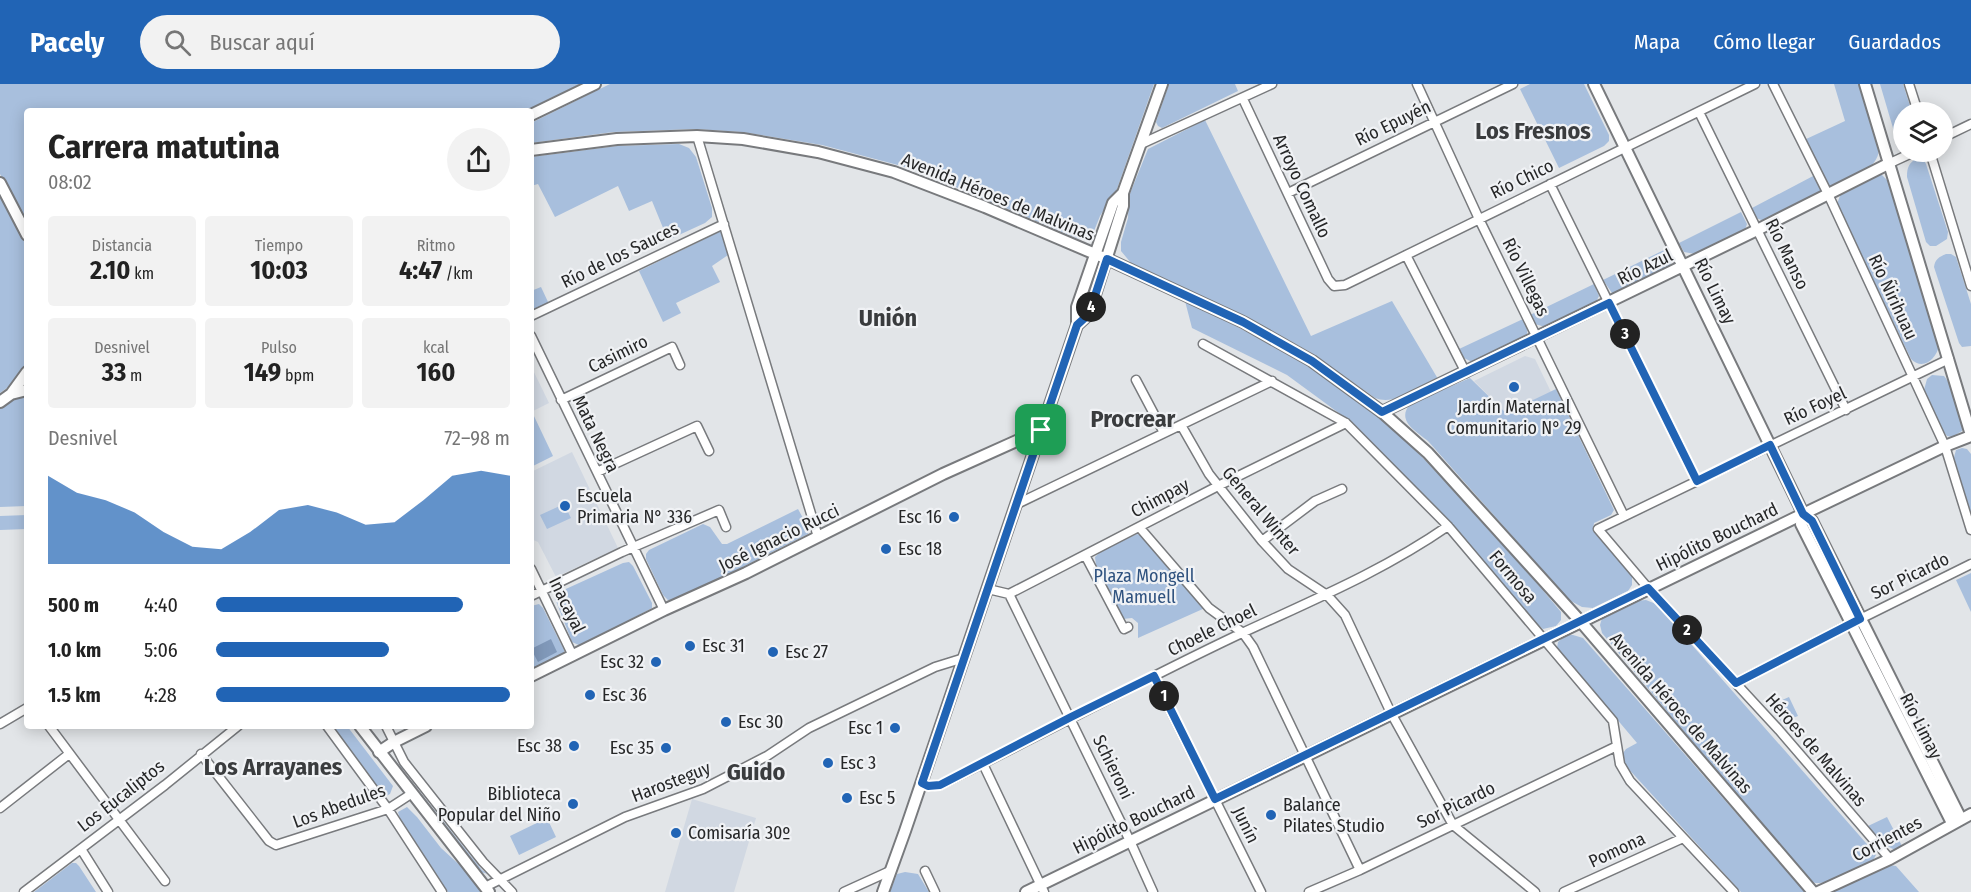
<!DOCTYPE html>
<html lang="es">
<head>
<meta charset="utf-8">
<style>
  :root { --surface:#fff; --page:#f2f2f2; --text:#222; --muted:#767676; --accent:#2164b5 }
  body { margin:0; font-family:"Fira Sans Condensed",sans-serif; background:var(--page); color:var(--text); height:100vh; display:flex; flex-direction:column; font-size:22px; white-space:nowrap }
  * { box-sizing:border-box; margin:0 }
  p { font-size:20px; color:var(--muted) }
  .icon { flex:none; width:33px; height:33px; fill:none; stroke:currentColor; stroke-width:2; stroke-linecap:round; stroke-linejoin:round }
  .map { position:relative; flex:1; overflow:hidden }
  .panel { position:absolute; left:24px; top:24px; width:510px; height:621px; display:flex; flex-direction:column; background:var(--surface); border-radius:6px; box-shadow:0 3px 15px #0003 }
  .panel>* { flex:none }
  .tools { position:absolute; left:1893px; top:18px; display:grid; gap:12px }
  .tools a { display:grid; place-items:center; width:60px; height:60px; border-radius:50%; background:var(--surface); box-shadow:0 3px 15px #0003; font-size:30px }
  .pin { position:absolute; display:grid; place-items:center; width:51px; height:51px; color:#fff; margin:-26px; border-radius:12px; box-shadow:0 3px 9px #0006 }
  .km { position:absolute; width:30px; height:30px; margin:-15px; border-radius:50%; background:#222; color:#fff; font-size:16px; line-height:30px; text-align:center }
  .round { display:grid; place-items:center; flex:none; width:63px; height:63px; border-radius:32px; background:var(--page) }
  .headline { display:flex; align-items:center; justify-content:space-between; height:102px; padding:0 24px }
  h1 { font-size:33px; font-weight:700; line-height:45px }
  .metrics { display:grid; grid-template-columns:repeat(3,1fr); gap:9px; height:102px; padding:6px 24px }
  .metrics div { display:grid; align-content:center; border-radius:6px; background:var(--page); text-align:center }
  .metrics b { font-size:26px; font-weight:700 }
  .metrics small { font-size:16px; font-weight:400 }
  .metrics p { font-size:16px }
  .chart { height:168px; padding:12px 24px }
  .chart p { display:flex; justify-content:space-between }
  .chart svg { width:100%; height:108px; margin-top:6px; fill:var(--accent); opacity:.7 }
  ul { padding:0 24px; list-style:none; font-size:20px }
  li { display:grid; grid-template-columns:96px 72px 1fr; align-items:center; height:45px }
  li i { height:15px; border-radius:8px; background:var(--accent) }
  header { display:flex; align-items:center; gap:36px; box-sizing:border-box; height:84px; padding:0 30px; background:var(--accent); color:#fff }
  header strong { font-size:28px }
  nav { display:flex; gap:33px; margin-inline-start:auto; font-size:21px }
  .search { width:420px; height:54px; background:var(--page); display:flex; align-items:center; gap:15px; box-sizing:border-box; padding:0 21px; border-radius:33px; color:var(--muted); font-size:22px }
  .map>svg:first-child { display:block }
  .built { fill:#d1d8e2 }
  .green { fill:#a8bfdd }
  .water { fill:#8199ba }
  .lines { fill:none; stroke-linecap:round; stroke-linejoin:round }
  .minor-casing { stroke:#787a7d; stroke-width:11 }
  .tertiary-casing { stroke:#787a7d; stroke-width:14 }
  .secondary-casing { stroke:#787a7d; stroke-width:14 }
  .minor { stroke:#fff; stroke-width:8 }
  .tertiary { stroke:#fff; stroke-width:10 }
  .secondary { stroke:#fff; stroke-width:10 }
  .route-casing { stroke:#fff; stroke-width:12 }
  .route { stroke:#2164b5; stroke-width:8 }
  .poi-dot { fill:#2164b5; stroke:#f0f2f5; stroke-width:2 }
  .labels { text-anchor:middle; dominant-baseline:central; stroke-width:4.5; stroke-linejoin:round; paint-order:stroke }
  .street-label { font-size:18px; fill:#262728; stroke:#f0f2f5 }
  .poi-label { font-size:18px; fill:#262728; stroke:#f0f2f5; text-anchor:start }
  .park-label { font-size:18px; fill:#2f527f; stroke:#f0f2f5 }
  .district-label { font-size:24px; font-weight:bold; fill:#3a3c3e; stroke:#f0f2f5 }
</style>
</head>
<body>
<header>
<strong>Pacely</strong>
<div class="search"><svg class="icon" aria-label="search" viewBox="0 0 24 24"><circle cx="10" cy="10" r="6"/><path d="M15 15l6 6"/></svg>Buscar aquí</div>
<nav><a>Mapa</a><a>Cómo llegar</a><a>Guardados</a></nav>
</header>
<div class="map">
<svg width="1971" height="808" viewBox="0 0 1971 808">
  <rect width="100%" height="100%" fill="#e2e5e8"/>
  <path class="built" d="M1525,272L1535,275L1551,308L1506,329L1474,297Z
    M531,282L549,319L531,328Z
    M572,368L618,464L556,493L538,458L531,455V388Z
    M692,715L756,734L734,808H665Z"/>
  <path class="green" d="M0,0H580L525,27H27V142L0,90Z
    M610,0H1154L1117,105L1100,132L1094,147L1088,154L1079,155L913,85L822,61L742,48L695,45L613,48L531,59V39Z
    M1169,0H1235L1238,7L1162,44L1158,42L1156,38Z
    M1530,0H1584L1609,51V57L1604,62L1559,84L1520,5Z
    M1834,0H1859L1879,65C1878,86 1853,92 1836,101L1830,102L1825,98L1804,56L1845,37Z
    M1880,0H1903L1912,28H1904L1903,65L1898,61Z
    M1205,36L1311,252L1392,217L1438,295C1420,303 1395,322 1375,314L1310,268L1255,238L1131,179L1121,167V158L1128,134L1129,112L1148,65Z
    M679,60L689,64L696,73L712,124V133L705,139L668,156L652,117L629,127L618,102L555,133L538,100L531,102V73L617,62Z
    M1917,74L1923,75L1926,80L1948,148L1947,155L1936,162H1930L1926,158L1907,93C1907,83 1909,79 1917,74Z
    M1881,90L1888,97L1939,262C1936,275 1923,287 1911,275L1837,120L1841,109L1875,91Z
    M1815,91L1822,108L1764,137L1756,134L1752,124Z
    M0,107L27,159V281L15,298L0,309Z
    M1741,128L1747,140L1745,146L1695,170L1684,168L1679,159Z
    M721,147L728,171L712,182L720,198L676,219L681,229L663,238L639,187Z
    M1666,165C1670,172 1673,178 1668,184L1616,209H1612L1603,196Z
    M1946,170H1951L1956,173L1971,220V262L1962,263L1959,259L1934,183C1935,175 1939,173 1946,170Z
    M1594,200L1599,212L1595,220L1545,243L1535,240L1530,231Z
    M541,203L549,220L531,229V207Z
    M1185,217C1249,248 1311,279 1367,322C1401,349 1429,380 1458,412C1494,450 1528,488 1561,528V536L1556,542L1543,545L1538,541L1451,439L1347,335L1287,291L1192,244Z
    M1523,235C1527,243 1530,247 1524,255L1472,278L1464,274L1459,265Z
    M1932,291L1944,292C1953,302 1964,333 1962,347L1952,353L1947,352L1943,347L1924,306L1927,295Z
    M1470,294L1506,329L1556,305L1614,426L1611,431L1594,439L1593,447L1632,492V501L1628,507L1593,524L1582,523L1569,516L1428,357C1416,347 1396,337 1410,320Z
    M27,311V422L0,423V324L11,316Z
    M533,330L553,372L531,383V331Z
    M1962,364L1967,365L1971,370V433L1953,377L1956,366Z
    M564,420L571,434L547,445L540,431Z
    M798,425L809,445L808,450L677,516H668L663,511L646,475V470L649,466L703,440L710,443L722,460H727Z
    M27,431V445L0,446V432Z
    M1137,450L1144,453L1205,524L1138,554V539L1132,534L1123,535L1096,481L1095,473L1100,468Z
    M629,478L633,482L652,519V524L581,562L572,558L554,512L557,509L623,479Z
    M1971,489V528L1956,496Z
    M1646,516L1656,520L1873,767L1876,771L1872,778C1853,787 1828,805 1808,797L1602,549L1600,541L1602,534L1636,517Z
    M539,520L543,524L564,566V571L531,589V522Z
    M1566,551H1573L1583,554L1805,808H1741L1625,681L1621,672L1626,665L1637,659L1557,564L1558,558Z
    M1789,613L1798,632L1782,638L1768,622Z
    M330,642H347L393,702L390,710L386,712L381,710Z
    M399,678L404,688L482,786L488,790L481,788L401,687Z
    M407,723L417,733L441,764L464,785L482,808H448L400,735L398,728Z
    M1887,733L1902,762L1895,766L1883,760L1868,742Z
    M547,734L556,753L519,771L510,752Z
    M72,779H76L79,782L96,808H34Z
    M1889,781L1896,782L1919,808H1833L1835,805Z
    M905,788L918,790L929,808H890L897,790Z"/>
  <path class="water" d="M551,555L557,568L538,578L531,565Z"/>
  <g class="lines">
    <g class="minor-casing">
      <path id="minor" d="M1417,0L1479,135L1624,432
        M1773,0L1828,110L1945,362L1971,446
        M1909,0L1918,28
        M1243,15L1328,195L1334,202L1345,201L1755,0
        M1699,28L1846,326
        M697,52L818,453
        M1942,54L1971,40
        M1141,60L1272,0
        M1930,68L1971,202
        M1888,80L1914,68
        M1550,100L1697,397
        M1288,109L1513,0
        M1406,171L1466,289
        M531,232L724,140
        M531,252L664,526
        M1203,260L1346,339L1448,442L1613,637L1620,680L1630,697L1734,808
        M1136,296L1164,349
        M561,316L672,263L680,281
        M1181,341L1209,390L1262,457L1288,485L1327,511L1345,531L1391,629L1453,741L1535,808
        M597,388L697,342L709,367
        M1017,420L1272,297
        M1140,444L1209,524L1243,549L1253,563L1360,786
        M1262,457L1315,417L1342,405
        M1085,471L1124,545L1128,543
        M531,485L573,572
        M988,505L1009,510L1218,402L1346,339
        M1009,510L1130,757L1153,808
        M531,512L622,468L719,426L726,443
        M1154,593L1261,808
        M1736,599L1850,540L1971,480
        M0,640L27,624
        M49,642L165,797
        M327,642L388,725L442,808
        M386,642L404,678L483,778L512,808
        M201,670L269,757L276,761L388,725L411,710
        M983,680L1044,808
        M922,698L928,702L940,701C1041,651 1140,597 1242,549C1313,516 1383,487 1448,442
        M0,724L69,670
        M81,765L108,808
        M1890,775L1779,646L1648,504L1598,445L1949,275
        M925,787L935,808
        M485,803L625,733L703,705L767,672L809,644L935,583L964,574
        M24,808L165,701L238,642
        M844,808L890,787
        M1309,808L1360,786L1617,662
        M1564,808L1683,754"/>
    </g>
    <g class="tertiary-casing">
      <path id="tertiary" d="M1594,0L1799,421L1803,430L1801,440L1952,739
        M1865,0L1971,351
        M1382,328L1757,146L1888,80
        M1803,430L1812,437L1961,735
        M1803,430L1945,362L1971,352
        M531,592L664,526L746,489L943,390L1041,346
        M379,668L394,658L426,642
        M1818,808L1890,775L1971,730"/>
    </g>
    <g class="secondary-casing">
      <path id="secondary" d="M531,31L595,0
        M531,66L617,55L697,52L743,55L818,68L894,88L985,123L1107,175L1243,238L1312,277L1382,328L1428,369L1581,538L1813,808
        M0,99L27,151
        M1077,241L1089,230L1123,122V109
        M11,310L27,306
        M0,318L11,310L27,288
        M360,642L489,808
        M883,808L905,747L1077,241V223L1113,119L1123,109L1162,0
        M1026,808L1803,430"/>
    </g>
    <use href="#minor" class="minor"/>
    <use href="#tertiary" class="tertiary"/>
    <use href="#secondary" class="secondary"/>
  </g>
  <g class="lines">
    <g class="route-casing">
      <path id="route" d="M1107,175L1243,238L1312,277L1382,328L1609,219L1697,397L1770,361L1803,430L1812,437L1860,535L1736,599L1648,504L1215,715L1154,592L1071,633L940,701L928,702L922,699L1077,241L1089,230Z"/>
    </g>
    <use href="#route" class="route"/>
  </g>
  <g class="poi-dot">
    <circle cx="1514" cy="303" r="6"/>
    <circle cx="565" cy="422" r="6"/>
    <circle cx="954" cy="433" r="6"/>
    <circle cx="886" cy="465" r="6"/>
    <circle cx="690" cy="562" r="6"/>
    <circle cx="773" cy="568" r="6"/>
    <circle cx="656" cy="578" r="6"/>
    <circle cx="590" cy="611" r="6"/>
    <circle cx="726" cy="638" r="6"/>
    <circle cx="895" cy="644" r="6"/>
    <circle cx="574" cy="662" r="6"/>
    <circle cx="666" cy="664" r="6"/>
    <circle cx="828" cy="679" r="6"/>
    <circle cx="847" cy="714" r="6"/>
    <circle cx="573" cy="720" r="6"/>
    <circle cx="1271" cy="731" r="6"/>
    <circle cx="676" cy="749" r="6"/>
  </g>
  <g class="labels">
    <g class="street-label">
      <text transform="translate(1393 39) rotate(-26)">Río Epuyén</text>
      <text transform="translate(1522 95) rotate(-26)">Río Chico</text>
      <text transform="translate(1302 102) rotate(65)">Arroyo Comallo</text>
      <text transform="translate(998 113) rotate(22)">Avenida Héroes de Malvinas</text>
      <text transform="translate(1787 170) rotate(64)">Río Manso</text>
      <text transform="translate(620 171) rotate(-26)">Río de los Sauces</text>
      <text transform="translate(1645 183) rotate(-26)">Río Azul</text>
      <text transform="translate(1526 193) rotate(64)">Río Villegas</text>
      <text transform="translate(1715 207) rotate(64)">Río Limay</text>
      <text transform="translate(1893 213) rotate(65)">Río Ñirihuau</text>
      <text transform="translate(618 270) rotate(-26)">Casimiro</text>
      <text transform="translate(1815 322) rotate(-25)">Río Foyel</text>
      <text transform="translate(596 350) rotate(64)">Mata Negra</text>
      <text transform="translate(1160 414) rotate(-28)">Chimpay</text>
      <text transform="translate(1261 427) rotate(50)">General Winter</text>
      <text transform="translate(1717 453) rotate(-26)">Hipólito Bouchard</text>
      <text transform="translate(779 454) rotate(-26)">José Ignacio Rucci</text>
      <text transform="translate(1910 492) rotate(-26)">Sor Picardo</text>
      <text transform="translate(1513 493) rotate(50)">Formosa</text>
      <text transform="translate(567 521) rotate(64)">Inacayal</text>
      <text transform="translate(1212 546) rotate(-26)">Choele Choel</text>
      <text transform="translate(1681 629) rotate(49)">Avenida Héroes de Malvinas</text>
      <text transform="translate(1921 642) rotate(63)">Río Limay</text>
      <text transform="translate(1816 666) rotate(49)">Héroes de Malvinas</text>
      <text transform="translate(1113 683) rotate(64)">Schieroni</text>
      <text transform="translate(671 698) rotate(-21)">Harosteguy</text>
      <text transform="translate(121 712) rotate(-38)">Los Eucaliptos</text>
      <text transform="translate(1456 721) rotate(-26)">Sor Picardo</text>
      <text transform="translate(339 722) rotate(-20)">Los Abedules</text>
      <text transform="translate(1134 736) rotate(-26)">Hipólito Bouchard</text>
      <text transform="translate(1246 741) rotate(64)">Junín</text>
      <text transform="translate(1887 755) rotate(-28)">Corrientes</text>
      <text transform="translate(1617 766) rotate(-25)">Pomona</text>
    </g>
    <g class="poi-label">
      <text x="1514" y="323" text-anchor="middle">Jardín Maternal<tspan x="1514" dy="21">Comunitario N° 29</tspan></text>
      <text x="577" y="412">Escuela<tspan x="577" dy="21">Primaria N° 336</tspan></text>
      <text x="942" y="433" text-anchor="end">Esc 16</text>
      <text x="898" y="465">Esc 18</text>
      <text x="702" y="562">Esc 31</text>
      <text x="785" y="568">Esc 27</text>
      <text x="644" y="578" text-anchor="end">Esc 32</text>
      <text x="602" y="611">Esc 36</text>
      <text x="738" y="638">Esc 30</text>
      <text x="883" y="644" text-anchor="end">Esc 1</text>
      <text x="562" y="662" text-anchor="end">Esc 38</text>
      <text x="654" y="664" text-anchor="end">Esc 35</text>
      <text x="840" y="679">Esc 3</text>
      <text x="561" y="710" text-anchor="end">Biblioteca<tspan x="561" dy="21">Popular del Niño</tspan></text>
      <text x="859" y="714">Esc 5</text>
      <text x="1283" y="721">Balance<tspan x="1283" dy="21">Pilates Studio</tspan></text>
      <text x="688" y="749">Comisaría 30º</text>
    </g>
    <g class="park-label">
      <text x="1144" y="492">Plaza Mongell<tspan x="1144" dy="21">Mamuell</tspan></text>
    </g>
    <g class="district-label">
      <text x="1533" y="47">Los Fresnos</text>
      <text x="888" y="234">Unión</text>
      <text x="1133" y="335">Procrear</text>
      <text x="273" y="683">Los Arrayanes</text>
      <text x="756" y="688">Guido</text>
    </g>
  </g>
</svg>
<div class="tools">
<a><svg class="icon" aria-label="layers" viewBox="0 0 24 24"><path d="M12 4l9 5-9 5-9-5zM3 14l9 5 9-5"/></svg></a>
</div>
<div class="pin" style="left:1041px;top:346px;background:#1e9e55"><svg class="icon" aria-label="arrive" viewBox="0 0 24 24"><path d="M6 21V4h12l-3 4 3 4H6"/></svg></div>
<b class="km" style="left:1164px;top:612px">1</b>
<b class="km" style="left:1687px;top:546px">2</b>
<b class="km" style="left:1625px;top:250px">3</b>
<b class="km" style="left:1091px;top:223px">4</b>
<section class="panel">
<div class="headline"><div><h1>Carrera matutina</h1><p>08:02</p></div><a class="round"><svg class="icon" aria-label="share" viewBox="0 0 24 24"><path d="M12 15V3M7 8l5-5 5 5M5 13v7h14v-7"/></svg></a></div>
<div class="metrics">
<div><p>Distancia</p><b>2.10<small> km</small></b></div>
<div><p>Tiempo</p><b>10:03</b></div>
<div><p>Ritmo</p><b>4:47<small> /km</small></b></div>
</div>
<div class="metrics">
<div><p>Desnivel</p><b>33<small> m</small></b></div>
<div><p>Pulso</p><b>149<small> bpm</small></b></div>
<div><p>kcal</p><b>160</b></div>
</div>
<div class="chart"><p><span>Desnivel</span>72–98 m</p>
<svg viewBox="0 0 160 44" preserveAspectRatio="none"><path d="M0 44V8L10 15L20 18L30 23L40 31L50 37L60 38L70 31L80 22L90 20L100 23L110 28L120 27L130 18L140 8L150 6L160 8V44z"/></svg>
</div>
<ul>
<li><b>500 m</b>4:40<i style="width:84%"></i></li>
<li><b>1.0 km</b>5:06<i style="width:59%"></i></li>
<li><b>1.5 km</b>4:28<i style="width:100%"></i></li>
</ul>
</section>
</div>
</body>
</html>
